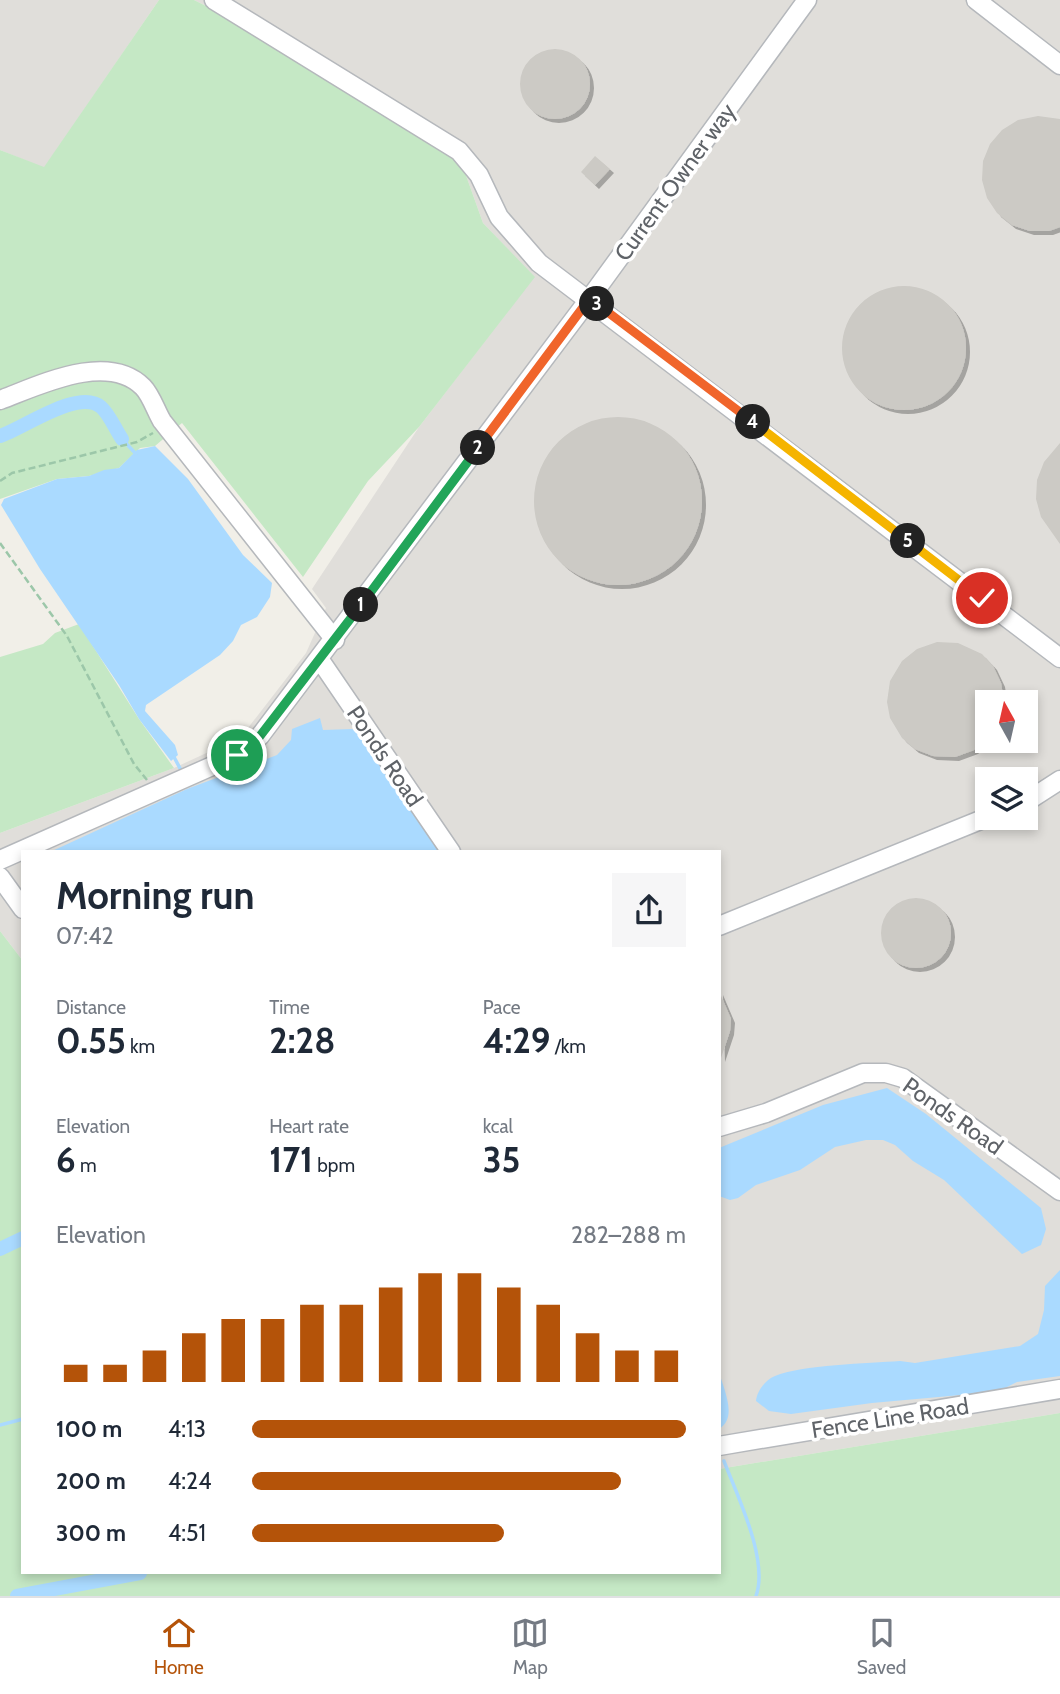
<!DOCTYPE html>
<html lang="en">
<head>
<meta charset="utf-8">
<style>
  :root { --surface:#fff; --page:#f6f6f7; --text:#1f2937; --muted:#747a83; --line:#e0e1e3; --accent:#b45309 }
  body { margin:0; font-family:Cabin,sans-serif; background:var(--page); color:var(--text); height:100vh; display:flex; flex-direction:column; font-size:26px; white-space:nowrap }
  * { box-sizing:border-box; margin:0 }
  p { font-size:23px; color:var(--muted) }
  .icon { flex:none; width:38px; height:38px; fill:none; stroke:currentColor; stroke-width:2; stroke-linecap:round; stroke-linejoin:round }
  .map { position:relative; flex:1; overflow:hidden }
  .panel { position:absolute; left:21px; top:850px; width:700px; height:724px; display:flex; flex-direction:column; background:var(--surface); border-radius:0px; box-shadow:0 4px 10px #0003 }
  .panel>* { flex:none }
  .needle { width:46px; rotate:352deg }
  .buttons { position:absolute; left:975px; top:690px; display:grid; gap:14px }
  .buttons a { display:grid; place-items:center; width:63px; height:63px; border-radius:0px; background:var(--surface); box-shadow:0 4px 10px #0003; font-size:35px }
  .pin { position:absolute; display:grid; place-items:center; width:60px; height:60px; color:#fff; margin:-30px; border:4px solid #fff; border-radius:50%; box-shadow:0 2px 7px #0007 }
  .km { position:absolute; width:35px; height:35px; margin:-18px; border-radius:50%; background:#222; color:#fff; font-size:19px; line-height:35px; text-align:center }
  .round { display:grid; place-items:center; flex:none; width:74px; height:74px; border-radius:0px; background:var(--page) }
  .head { display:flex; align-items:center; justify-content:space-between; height:119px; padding:0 35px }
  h1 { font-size:38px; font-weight:700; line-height:52px }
  .metrics { display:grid; grid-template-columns:repeat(3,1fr); gap:10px; height:119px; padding:7px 35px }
  .metrics div { display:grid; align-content:center }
  .metrics b { font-size:35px; font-weight:700 }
  .metrics small { font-size:19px; font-weight:400 }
  .metrics p { font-size:19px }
  .chart { height:196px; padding:14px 35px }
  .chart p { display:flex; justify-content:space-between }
  .chart svg { width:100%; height:126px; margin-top:7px; stroke:var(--accent); stroke-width:6 }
  ul { padding:0 35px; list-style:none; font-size:23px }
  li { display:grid; grid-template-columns:112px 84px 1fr; align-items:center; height:52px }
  li i { height:18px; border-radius:9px; background:var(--accent) }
  .tab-bar { display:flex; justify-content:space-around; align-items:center; height:98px; border-top:2px solid var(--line); background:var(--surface); font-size:19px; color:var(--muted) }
  .tab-bar a { display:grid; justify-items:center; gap:4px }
  .tab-bar .active { color:var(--accent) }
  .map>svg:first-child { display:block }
  .industrial { fill:#e0deda; fill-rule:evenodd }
  .green { fill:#c5e8c5 }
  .water { fill:#aadaff }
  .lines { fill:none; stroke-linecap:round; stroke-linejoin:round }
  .stream { stroke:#aadaff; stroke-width:3.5 }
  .canal { stroke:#aadaff; stroke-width:14 }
  .building { fill:#cccac5; filter:url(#shadow) }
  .minor-casing { stroke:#b5b8bc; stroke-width:21 }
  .path { stroke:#9cc7a9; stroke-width:2.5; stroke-dasharray:7 3.5; stroke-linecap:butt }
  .minor { stroke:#fff; stroke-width:18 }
  .split-1-casing { stroke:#fff; stroke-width:14 }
  .split-2-casing { stroke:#fff; stroke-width:14 }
  .split-3-casing { stroke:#fff; stroke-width:14 }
  .split-4-casing { stroke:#fff; stroke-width:14 }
  .split-5-casing { stroke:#fff; stroke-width:14 }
  .split-6-casing { stroke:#fff; stroke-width:14 }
  .split-1 { stroke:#22a559; stroke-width:9 }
  .split-2 { stroke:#22a559; stroke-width:9 }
  .split-3 { stroke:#f0652b; stroke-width:9 }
  .split-4 { stroke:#f0652b; stroke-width:9 }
  .split-5 { stroke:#f5b400; stroke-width:9 }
  .split-6 { stroke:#f5b400; stroke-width:9 }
  .labels { text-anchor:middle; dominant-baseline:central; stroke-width:7; stroke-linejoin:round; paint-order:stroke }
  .street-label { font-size:23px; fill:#5f6368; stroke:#fff }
</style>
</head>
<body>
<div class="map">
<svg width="1060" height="1596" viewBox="0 0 1060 1596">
  <defs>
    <filter id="shadow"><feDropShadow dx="4" dy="4" stdDeviation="0" flood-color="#0004"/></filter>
  </defs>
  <rect width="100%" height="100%" fill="#f1efe8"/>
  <path class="industrial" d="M0,0H159L44,168L0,150Z
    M194,0H1060V1413L719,1469V852H23V961L0,931V833L174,768L241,737L306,653L326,608L312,589L419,427L534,277L483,223L458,153L248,27ZM987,702H1026V740H987ZM987,779H1026V817H987Z"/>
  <path class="green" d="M159,0H194L248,27L458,153L483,223L535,277L419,427L368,481L303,577L182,423L155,446L140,448L119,468L89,476L57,479L0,499V150L44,167Z
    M79,624L139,719L174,768L0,833V657L43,644L55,633Z
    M0,931L23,961V1573H719V1469L1060,1413V1596H0Z"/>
  <path class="water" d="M155,446L188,479L243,555L272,583L270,597L257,617L241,625L233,641L220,655L146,705L145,711L175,745L178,755L171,761L139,719L119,685L40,569L1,505L4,499L57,479L89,476L104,470L119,468L137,450Z
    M320,718L323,730L352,729L362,734L439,852H50L187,789L277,755L291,740L292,729Z
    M887,1088L926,1114L1041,1208L1046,1229L1041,1245L1022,1254L944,1180L913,1161L895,1145L883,1140H866L835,1147L800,1170L756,1185L738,1198L730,1200L719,1196V1148L823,1105Z
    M1060,1270V1376L1017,1382L1001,1390L983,1393L872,1403L791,1414L769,1411L756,1401C757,1391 765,1380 775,1376C801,1365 869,1363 900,1361L915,1363L1020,1346L1038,1334L1044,1310L1045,1286Z
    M719,1372C724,1390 738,1418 719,1429Z"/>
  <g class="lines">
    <path class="stream" d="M122,439L136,454
      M174,757L182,772
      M0,1425L23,1419
      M724,1461C737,1495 769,1560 756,1596"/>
    <path class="canal" d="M0,436C24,428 79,388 101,407C110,415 115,429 122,439
      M0,1249L23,1238
      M17,1596L140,1573"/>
  </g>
  <path class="building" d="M520 84a35 35 0 1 1 70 0a35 35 0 1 1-70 0Z
    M1038,116L1060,119V227L1049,231H1030L1012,225L997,213L987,198L982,180L983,161L990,144L1002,130L1018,120Z
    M595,156L610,169L595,185L581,172Z
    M842 348a62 62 0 1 1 124 0a62 62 0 1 1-124 0Z
    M534 501a84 84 0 1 1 168 0a84 84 0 1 1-168 0Z
    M1060,443V544L1041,517L1036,499L1037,480L1044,462Z
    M937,642L958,643L982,654L993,666L1001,683L1004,702H987V739L974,750L955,757L933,756L915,749L902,738L890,718L887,702L890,681L902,661L917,649Z
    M881 933a35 35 0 1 1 70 0a35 35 0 1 1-70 0Z
    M719,991L731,1019L730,1031L721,1058Z"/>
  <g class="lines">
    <g class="minor-casing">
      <path id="minor" d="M214,0L459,151L479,175L499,217L539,263L1060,658
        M976,0L1060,65
        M0,400C38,386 107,351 143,387C151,395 156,411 162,421L335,640
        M320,660L451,852
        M1026,802L1060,780
        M0,860L237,755L260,736L590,298L807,0
        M0,877L23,909
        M719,926L988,817
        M719,1127L766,1113L863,1073H886L903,1078L1060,1191
        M719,1446L1060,1389"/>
    </g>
    <path class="path" d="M0,481L12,473L137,442L153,433
      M0,543L67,636L134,764L147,780"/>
    <use href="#minor" class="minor"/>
  </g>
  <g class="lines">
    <g class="split-1-casing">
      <path id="split-1" d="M237,755L260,736L361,605"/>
    </g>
    <g class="split-2-casing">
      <path id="split-2" d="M361,605L478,448"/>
    </g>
    <g class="split-3-casing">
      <path id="split-3" d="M478,448L590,298L597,304"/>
    </g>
    <g class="split-4-casing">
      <path id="split-4" d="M597,304L753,422"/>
    </g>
    <g class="split-5-casing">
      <path id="split-5" d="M753,422L908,541"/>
    </g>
    <g class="split-6-casing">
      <path id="split-6" d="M908,541L982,598"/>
    </g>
    <use href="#split-1" class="split-1"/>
    <use href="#split-2" class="split-2"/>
    <use href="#split-3" class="split-3"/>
    <use href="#split-4" class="split-4"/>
    <use href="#split-5" class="split-5"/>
    <use href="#split-6" class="split-6"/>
  </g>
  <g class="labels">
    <g class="street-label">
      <text transform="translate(675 182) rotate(-54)">Current Owner way</text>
      <text transform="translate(385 756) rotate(56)">Ponds Road</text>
      <text transform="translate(953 1116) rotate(35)">Ponds Road</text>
      <text transform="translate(890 1418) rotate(-9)">Fence Line Road</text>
    </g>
  </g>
</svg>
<div class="buttons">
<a><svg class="needle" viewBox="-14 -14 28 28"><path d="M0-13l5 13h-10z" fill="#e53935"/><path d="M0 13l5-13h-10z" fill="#747a83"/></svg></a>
<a><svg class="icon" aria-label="layers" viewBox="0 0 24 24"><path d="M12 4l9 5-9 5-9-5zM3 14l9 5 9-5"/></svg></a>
</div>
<div class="pin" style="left:237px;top:755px;background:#1e9e55"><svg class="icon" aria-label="arrive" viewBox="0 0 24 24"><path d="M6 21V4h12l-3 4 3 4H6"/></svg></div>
<div class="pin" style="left:982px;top:598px;background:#d93025"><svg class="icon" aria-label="check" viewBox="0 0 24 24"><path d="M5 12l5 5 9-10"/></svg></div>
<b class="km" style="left:361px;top:605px">1</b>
<b class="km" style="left:478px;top:448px">2</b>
<b class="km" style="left:597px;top:304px">3</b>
<b class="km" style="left:753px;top:422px">4</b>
<b class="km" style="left:908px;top:541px">5</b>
<section class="panel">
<div class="head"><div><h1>Morning run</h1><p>07:42</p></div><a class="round"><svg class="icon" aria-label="share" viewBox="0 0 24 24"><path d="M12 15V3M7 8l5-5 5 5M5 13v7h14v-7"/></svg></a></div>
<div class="metrics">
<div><p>Distance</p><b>0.55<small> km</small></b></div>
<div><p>Time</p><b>2:28</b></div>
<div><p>Pace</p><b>4:29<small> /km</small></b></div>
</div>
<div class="metrics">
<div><p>Elevation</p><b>6<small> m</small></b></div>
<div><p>Heart rate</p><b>171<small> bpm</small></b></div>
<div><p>kcal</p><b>35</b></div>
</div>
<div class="chart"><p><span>Elevation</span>282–288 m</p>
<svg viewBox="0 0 160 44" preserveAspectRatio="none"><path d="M5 44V38M15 44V38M25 44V33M35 44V27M45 44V22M55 44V22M65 44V17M75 44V17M85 44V11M95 44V6M105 44V6M115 44V11M125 44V17M135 44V27M145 44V33M155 44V33"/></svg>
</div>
<ul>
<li><b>100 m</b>4:13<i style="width:100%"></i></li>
<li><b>200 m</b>4:24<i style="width:85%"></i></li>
<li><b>300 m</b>4:51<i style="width:58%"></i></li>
</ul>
</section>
</div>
<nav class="tab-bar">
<a class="active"><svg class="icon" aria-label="home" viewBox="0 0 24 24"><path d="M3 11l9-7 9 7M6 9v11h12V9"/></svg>Home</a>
<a><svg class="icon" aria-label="map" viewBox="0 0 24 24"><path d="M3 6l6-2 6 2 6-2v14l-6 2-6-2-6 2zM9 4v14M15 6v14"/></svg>Map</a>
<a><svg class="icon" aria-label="saved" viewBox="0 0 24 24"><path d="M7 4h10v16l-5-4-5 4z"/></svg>Saved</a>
</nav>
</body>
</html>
